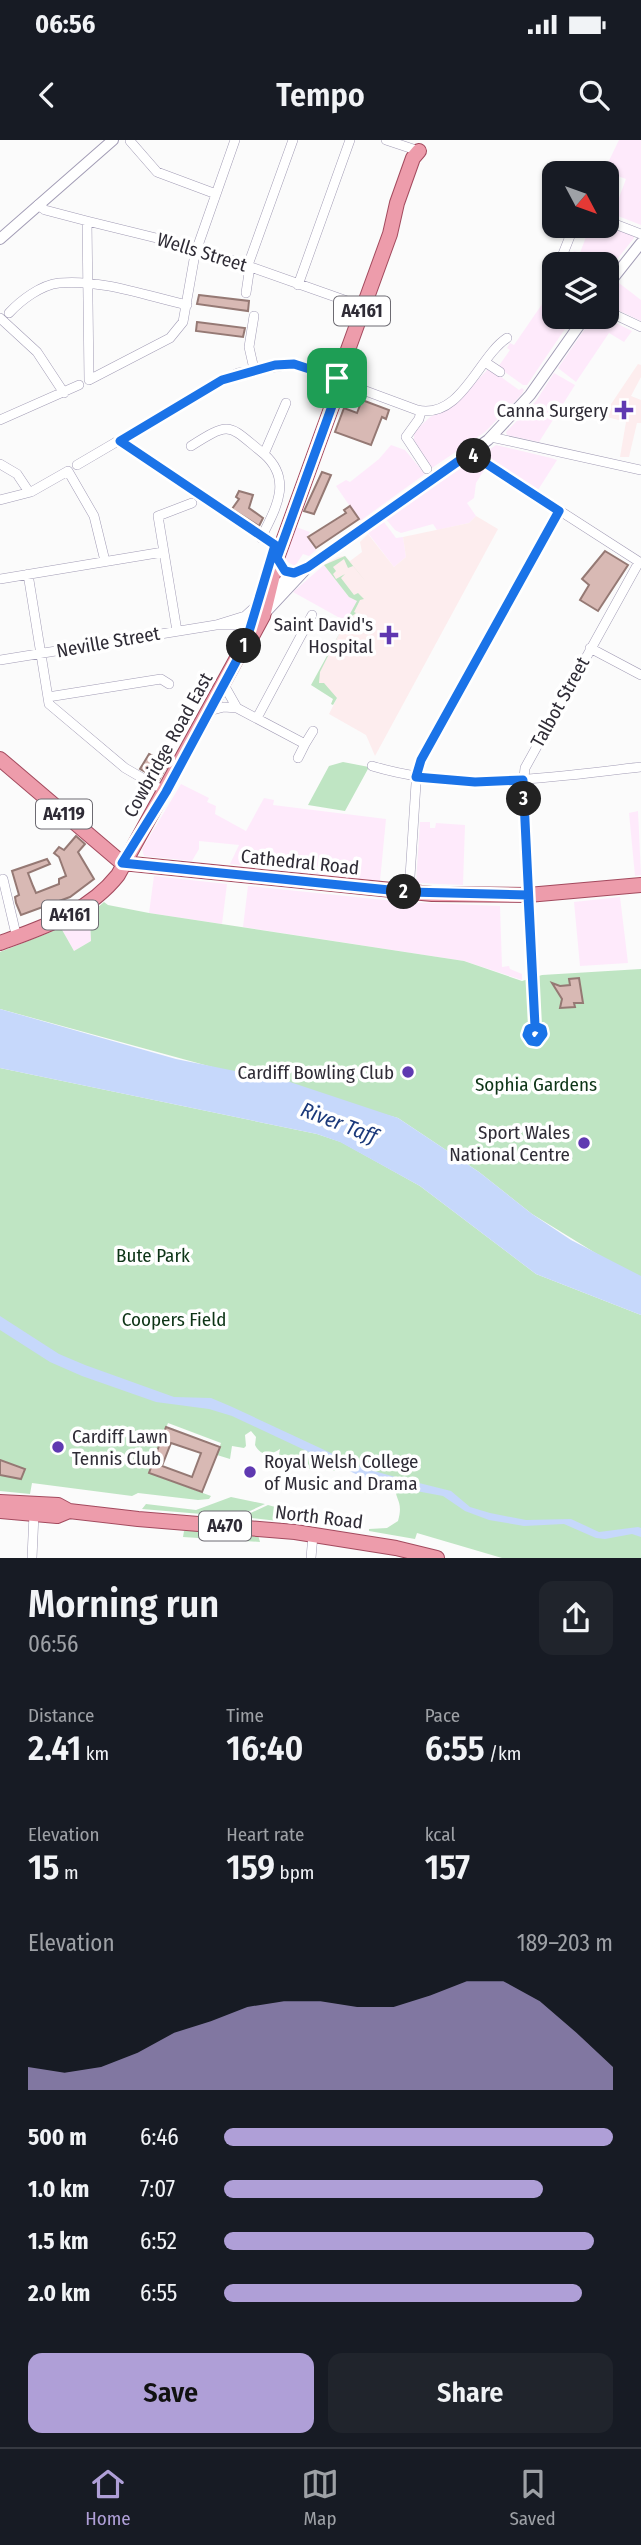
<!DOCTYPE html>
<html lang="en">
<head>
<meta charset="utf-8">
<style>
  :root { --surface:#171b24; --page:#20242c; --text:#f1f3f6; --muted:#9ea1a6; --line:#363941; --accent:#af9fd7 }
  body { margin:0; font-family:"Fira Sans Condensed",sans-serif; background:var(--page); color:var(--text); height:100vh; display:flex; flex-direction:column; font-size:26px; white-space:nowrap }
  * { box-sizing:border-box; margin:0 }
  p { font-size:23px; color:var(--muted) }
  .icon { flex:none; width:38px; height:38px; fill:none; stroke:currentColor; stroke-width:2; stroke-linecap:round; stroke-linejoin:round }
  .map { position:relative; height:1418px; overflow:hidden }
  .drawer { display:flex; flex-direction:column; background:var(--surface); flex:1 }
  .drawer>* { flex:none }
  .needle { width:46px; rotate:131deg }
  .tools { position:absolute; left:542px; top:21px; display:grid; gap:14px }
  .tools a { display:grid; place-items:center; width:77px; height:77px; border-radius:14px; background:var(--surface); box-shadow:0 2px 5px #0004; font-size:35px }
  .pin { position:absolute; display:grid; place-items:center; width:60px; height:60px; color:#fff; margin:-30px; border-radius:14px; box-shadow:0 4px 10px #0006 }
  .km { position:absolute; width:35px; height:35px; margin:-18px; border-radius:50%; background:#222; color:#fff; font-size:19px; line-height:35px; text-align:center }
  .round { display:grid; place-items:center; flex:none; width:74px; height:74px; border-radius:14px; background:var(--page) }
  .head { display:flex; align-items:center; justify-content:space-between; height:119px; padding:0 28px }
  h1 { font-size:38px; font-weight:600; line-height:52px }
  .metrics { display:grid; grid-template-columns:repeat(3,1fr); gap:10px; height:119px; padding:7px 28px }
  .metrics div { display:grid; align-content:center }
  .metrics b { font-size:35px; font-weight:600 }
  .metrics small { font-size:19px; font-weight:400 }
  .metrics p { font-size:19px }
  .chart { height:196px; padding:14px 28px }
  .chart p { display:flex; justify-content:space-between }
  .chart svg { width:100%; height:126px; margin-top:7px; fill:var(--accent); opacity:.7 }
  .action { display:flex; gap:14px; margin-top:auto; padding:14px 28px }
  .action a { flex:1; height:80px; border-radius:14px; background:var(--accent); color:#111; font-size:28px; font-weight:600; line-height:80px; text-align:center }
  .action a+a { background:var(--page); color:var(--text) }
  ul { padding:0 28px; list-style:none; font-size:23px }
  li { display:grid; grid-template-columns:112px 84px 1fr; align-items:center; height:52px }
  li i { height:18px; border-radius:9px; background:var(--accent) }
  .status { display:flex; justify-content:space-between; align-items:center; height:49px; padding:0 35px; background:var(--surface); direction:ltr }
  .status svg { height:19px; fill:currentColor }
  header { display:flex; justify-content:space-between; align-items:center; height:91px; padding:0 28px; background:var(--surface); font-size:32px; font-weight:600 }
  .tab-bar { display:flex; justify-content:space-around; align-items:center; height:98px; border-top:2px solid var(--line); background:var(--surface); font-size:19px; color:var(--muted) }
  .tab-bar a { display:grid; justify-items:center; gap:4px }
  .tab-bar .on { color:var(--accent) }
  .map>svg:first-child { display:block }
  .commercial { fill:#feeafb }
  .medical { fill:#fdedee }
  .green { fill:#bfe5c3 }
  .water { fill:#c6d8fb }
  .building { fill:#d8b9b4; stroke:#957974; stroke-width:2; fill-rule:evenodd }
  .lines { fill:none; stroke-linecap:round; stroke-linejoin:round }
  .minor-casing { stroke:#a29cb5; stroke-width:10 }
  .tertiary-casing { stroke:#a29cb5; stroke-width:12 }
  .primary-casing { stroke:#a34a5e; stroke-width:16 }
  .minor { stroke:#fff; stroke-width:9 }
  .tertiary { stroke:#fff; stroke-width:10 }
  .primary { stroke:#ed9cab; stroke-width:14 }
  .route-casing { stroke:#fff; stroke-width:14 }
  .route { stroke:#1a73e8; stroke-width:9 }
  .poi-dot { fill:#5f39b1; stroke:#fff; stroke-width:2.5 }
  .labels { text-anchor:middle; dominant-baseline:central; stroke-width:7; stroke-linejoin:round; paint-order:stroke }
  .shield { fill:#fff; stroke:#6d6b72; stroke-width:2 }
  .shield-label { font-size:18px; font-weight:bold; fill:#2f2c36 }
  .street-label { font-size:19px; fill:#2f2c36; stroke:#fff }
  .poi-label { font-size:19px; fill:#2f2c36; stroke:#fff; text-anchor:end }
  .park-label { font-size:19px; fill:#0d3416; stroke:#fff }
  .water-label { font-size:21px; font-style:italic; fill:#1c3a7b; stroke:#fff }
</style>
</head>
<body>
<div class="status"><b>06:56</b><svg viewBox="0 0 49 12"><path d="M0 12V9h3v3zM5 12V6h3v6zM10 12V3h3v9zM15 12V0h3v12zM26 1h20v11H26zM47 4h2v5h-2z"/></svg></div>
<header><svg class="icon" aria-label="back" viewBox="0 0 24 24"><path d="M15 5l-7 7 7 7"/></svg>Tempo<svg class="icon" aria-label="search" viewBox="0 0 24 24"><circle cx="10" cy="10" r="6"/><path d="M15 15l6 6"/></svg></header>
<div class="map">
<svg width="641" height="1418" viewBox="0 0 641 1418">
  <rect width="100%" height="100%" fill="#fbfbfb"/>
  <path class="commercial" d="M619,0H641V85L613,74L626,39L604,31Z
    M590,86H607L632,94L634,98L607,132V124H567L574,111L580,113Z
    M619,143L641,160V181L607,165V159Z
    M549,154L555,158V177H573L527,245H523L498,227L510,210L507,208L510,203L514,205Z
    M593,177H604L632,191L624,202L609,193L576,242L558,228Z
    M489,228L519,250L522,248L524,250L522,254L485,292L432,328L414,300V292L430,277L452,267Z
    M554,233L575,245L539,302L507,295L506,292L536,261Z
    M391,305L405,310L425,334L360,381L336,346L346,340L350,342L379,319Z
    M496,305L551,318L557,320L538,350L487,317L486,312Z
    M469,323L484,330L476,343L474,358L467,363L476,376L469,383L437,390L433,384L401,393L395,390L385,378Z
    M384,382L396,398L403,397L406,417L394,427L368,393Z
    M296,387L310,392L307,397L316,410L309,416L303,414L295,426L284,420Z
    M324,425L349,457L358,461L347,482L293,452Z
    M181,644L209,658L207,662L216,666L215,674L246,691L264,658L274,660L273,665L386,679L380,741L230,724L239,705L199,701V709L192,721L144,716L142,709Z
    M638,671L641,735L635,736L629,673Z
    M420,682H430V688H435L436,683L465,685L463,745L416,743Z
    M154,736L227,744L222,784L149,773Z
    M248,746L404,762L500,766L502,827L509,826L510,829L522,834V840L464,821L243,787Z
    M620,757L628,823L580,826L574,762Z
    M84,776L90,778L91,801L74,811L61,788Z"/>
  <path class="medical" d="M638,224L641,225V237L631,256L641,260V283H637L629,317H620L626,282L603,276Z
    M476,376L498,389L375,616L366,595L329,574L337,558L313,543L357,461L349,457L324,425L338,417L345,416L350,421L362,412L360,402L368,394L394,427L406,417L403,397L469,383Z"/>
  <path class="green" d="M345,416L367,443L353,426L348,428L344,419L333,427L336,431L333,434L336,439L345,434L341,438L354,455L358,453L364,459L360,460L354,472L356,473L350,478L345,494L340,492L320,532L319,543H324L337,558L333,565L331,564L333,559L311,545L357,461L349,457L324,425Z
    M343,622L369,627L345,671L308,665L329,626Z
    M104,762L108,765L149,773L464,821L522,841L542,835L641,829V1141L532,1074L479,1032L398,978L0,869V812L61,788L74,811L91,801L90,778L94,779L97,768Z
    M0,928L317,994L341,1002L420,1046L536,1134L641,1175V1418H502L417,1393L415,1399L369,1391V1389L387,1388L398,1381C404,1360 394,1360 396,1347L339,1327L337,1331L289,1327L278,1320L280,1309C271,1315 261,1317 255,1305L256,1297L251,1291L245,1295L246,1306L244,1308L232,1306L230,1319L217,1315L213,1324L221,1303L168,1283L149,1333L211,1356L209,1359L198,1360L138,1353L132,1356L32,1343L30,1354L0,1351Z
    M231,1357L265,1364L237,1377L142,1369L146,1364L196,1370Z
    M268,1365L297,1373L295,1383L242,1377Z
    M188,1390L258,1395L260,1402L183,1397L184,1391Z"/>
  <path class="water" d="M0,869L176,919L290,942L398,978L479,1032L532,1074L571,1100L641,1136V1175L536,1134L420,1046L340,1002L317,994L0,928Z
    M0,1176L59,1214L85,1225L174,1257L211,1258L230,1266L363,1328L399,1338L397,1347L360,1336L232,1276L209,1269L156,1262L82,1236L50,1222L0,1190Z
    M403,1339L451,1351L470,1367L490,1373L526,1380L571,1379L599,1392L638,1387L641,1388V1397L632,1394L605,1399L596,1398L564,1384L524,1386L489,1380L465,1371L443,1356L400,1348Z"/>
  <path class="building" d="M199,155L249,161L248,171L197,164Z
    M197,182L245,188L243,197L196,191Z
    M362,260L389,270L386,279L382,277L371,305L335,292L344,268L357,273Z
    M322,332L331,335L314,374L304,371Z
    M239,351L253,355L249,368L263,378L259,386L232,369L239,359L236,357Z
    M350,366L359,379L316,408L308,397L346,373L344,370Z
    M605,411L628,425L598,471L580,460L589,445L582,439Z
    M149,614L168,624L159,640L140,629Z
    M76,696L85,704L78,712L94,739L70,757L21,775L16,763L15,757L19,755L12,731L47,719L50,724L28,733L33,746L36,753L59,744V739L66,736L59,717L54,713L59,707L64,710Z
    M579,838L583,863H574L575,867L560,868L562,859L552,843L560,846L570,845L569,839Z
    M166,1287L220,1307L202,1352L149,1333ZM171,1303L201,1313L192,1337L162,1326Z
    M0,1320L25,1329L21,1339L0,1335Z"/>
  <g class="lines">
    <g class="minor-casing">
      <path id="minor" d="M386,0L419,11
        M130,1L157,32L216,54
        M38,65L45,70L87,81L197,108L364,167
        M87,81L89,240L170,198L183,182L195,114L235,0
        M607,81L641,94
        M559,124L574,86
        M248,125L293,0
        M555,132L549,146L555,152
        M298,145L350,0
        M246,153L250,126
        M607,171L641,187
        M9,173C21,160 41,145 59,143C101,139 147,156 187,165
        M254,176L249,207L254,229
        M0,178L37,212L64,253
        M485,222L500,232
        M336,240L417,270C461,280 478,217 507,198
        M421,271L419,279L406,297L427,329
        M0,280L79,245
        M491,297L641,330
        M120,301L268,402L281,407
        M191,306C232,280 228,285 264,314
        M470,313L641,423
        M0,324L17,334L29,352
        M77,325L222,240L238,233L294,224L337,238
        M0,360L31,352L68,331L94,376L105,421
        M261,398C276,368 293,340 264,314L286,263
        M28,434L49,564L125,628L156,646
        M0,439L163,412
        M216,485H251
        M177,491L158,376L192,363
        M590,508L641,535
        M0,520L216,485L245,476L256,466
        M224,545L237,568
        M48,557L161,539L169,544
        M209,571L224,567L237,568L305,604L313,591
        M257,578L312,475
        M298,618L305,604
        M372,626C461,653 551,637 641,627
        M3,739L15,790
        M409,752L417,628L559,371
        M535,886L529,889L527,895L535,902L541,899L543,894L542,889L535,886L523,646L525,628L639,422
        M32,1418L34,1374
        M311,1418L313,1395"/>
    </g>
    <g class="tertiary-casing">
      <path id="tertiary" d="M0,99L113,0
        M607,146L641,103
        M256,466L285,440L308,427L488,300L530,255L585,177
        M265,473L306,429"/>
    </g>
    <g class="primary-casing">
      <path id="primary" d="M328,254L345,218L390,94L397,63L413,18L419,11
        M0,619L122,723
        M122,723L432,754L528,755L641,745
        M0,803C43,787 88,773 118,735L243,507L250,500L263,476L277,418L336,255L333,248
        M0,1362L58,1365L69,1371L138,1379L295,1392L396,1408L437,1418
        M0,1371L57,1376L69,1371"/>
    </g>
    <use href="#minor" class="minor"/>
    <use href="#tertiary" class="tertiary"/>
    <use href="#primary" class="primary"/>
  </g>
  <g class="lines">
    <g class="route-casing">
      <path id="route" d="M337,238L294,224L275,225L222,240L120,301L275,405L245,505L166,652L122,723L409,752L528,755L535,886L529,889L527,895L531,901L537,902L543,894L542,889L535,886L523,640L475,642L416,637L421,620L559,371L470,313L308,427L294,433L285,431L277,418L336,255L333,248L337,238"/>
    </g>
    <use href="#route" class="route"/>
  </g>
  <g class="poi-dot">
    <path d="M620.5 259.5h7v7h7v7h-7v7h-7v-7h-7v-7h7z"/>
    <path d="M385.5 484.5h7v7h7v7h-7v7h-7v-7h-7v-7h7z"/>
    <circle cx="408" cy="932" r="7"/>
    <circle cx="584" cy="1003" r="7"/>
    <circle cx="58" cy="1307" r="7"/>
    <circle cx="250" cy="1332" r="7"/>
  </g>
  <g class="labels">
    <g class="shield">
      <rect x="334" y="156.5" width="56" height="29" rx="5"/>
      <rect x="36" y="659.5" width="56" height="29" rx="5"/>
      <rect x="42" y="760.5" width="56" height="29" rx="5"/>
      <rect x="199" y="1371.5" width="52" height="29" rx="5"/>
    </g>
    <g class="shield-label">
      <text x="362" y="171">A4161</text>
      <text x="64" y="674">A4119</text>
      <text x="70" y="775">A4161</text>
      <text x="225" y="1386">A470</text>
    </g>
    <g class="street-label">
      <text transform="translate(202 112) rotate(17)">Wells Street</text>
      <text transform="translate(108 502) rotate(-10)">Neville Street</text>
      <text transform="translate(560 562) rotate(-61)">Talbot Street</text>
      <text transform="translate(168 605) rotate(-61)">Cowbridge Road East</text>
      <text transform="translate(300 722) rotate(6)">Cathedral Road</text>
      <text transform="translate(319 1377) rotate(7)">North Road</text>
    </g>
    <g class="poi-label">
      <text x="608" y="270">Canna Surgery</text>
      <text x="373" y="484">Saint David's<tspan x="373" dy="22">Hospital</tspan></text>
      <text x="394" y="932">Cardiff Bowling Club</text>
      <text x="570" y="992">Sport Wales<tspan x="570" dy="22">National Centre</tspan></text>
      <text x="72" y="1296" text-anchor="start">Cardiff Lawn<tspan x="72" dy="22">Tennis Club</tspan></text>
      <text x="264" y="1321" text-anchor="start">Royal Welsh College<tspan x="264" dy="22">of Music and Drama</tspan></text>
    </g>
    <g class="park-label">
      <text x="536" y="944">Sophia Gardens</text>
      <text x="153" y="1115">Bute Park</text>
      <text x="174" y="1179">Coopers Field</text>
    </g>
    <g class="water-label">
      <text transform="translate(339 983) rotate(21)">River Taff</text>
    </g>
  </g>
</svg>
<div class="tools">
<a><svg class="needle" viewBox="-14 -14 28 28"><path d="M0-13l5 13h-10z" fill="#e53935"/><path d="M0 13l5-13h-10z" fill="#9ea1a6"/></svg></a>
<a><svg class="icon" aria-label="layers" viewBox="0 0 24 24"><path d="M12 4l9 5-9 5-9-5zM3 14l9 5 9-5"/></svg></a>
</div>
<div class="pin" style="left:337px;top:238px;background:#1e9e55"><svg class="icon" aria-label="arrive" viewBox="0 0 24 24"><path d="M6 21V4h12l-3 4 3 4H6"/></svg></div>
<b class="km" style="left:244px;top:506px">1</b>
<b class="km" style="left:404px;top:752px">2</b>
<b class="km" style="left:524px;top:659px">3</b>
<b class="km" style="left:474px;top:316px">4</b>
</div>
<section class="drawer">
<div class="head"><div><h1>Morning run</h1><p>06:56</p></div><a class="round"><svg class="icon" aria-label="share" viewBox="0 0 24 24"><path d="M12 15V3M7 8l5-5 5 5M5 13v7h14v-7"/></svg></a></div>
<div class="metrics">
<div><p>Distance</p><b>2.41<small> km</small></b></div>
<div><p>Time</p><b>16:40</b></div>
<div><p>Pace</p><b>6:55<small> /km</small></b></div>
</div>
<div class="metrics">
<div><p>Elevation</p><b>15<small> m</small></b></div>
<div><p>Heart rate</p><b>159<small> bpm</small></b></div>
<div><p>kcal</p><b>157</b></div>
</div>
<div class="chart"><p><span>Elevation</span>189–203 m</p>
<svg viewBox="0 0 160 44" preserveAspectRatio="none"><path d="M0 44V36L10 38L20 36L30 31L40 24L50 20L60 15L70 13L80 13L90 15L100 15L110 11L120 6L130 6L140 13L150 24L160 36V44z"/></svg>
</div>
<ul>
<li><b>500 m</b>6:46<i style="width:100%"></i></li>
<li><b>1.0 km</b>7:07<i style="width:82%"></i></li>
<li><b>1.5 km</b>6:52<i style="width:95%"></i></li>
<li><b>2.0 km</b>6:55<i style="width:92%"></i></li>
</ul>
<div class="action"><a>Save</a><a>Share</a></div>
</section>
<nav class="tab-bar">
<a class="on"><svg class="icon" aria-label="home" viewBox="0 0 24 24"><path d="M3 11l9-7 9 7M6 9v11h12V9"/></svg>Home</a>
<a><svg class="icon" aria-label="map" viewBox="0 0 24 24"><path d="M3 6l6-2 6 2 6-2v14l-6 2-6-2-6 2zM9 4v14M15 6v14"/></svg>Map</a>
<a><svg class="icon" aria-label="saved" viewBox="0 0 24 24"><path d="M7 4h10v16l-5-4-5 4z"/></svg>Saved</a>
</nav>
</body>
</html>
